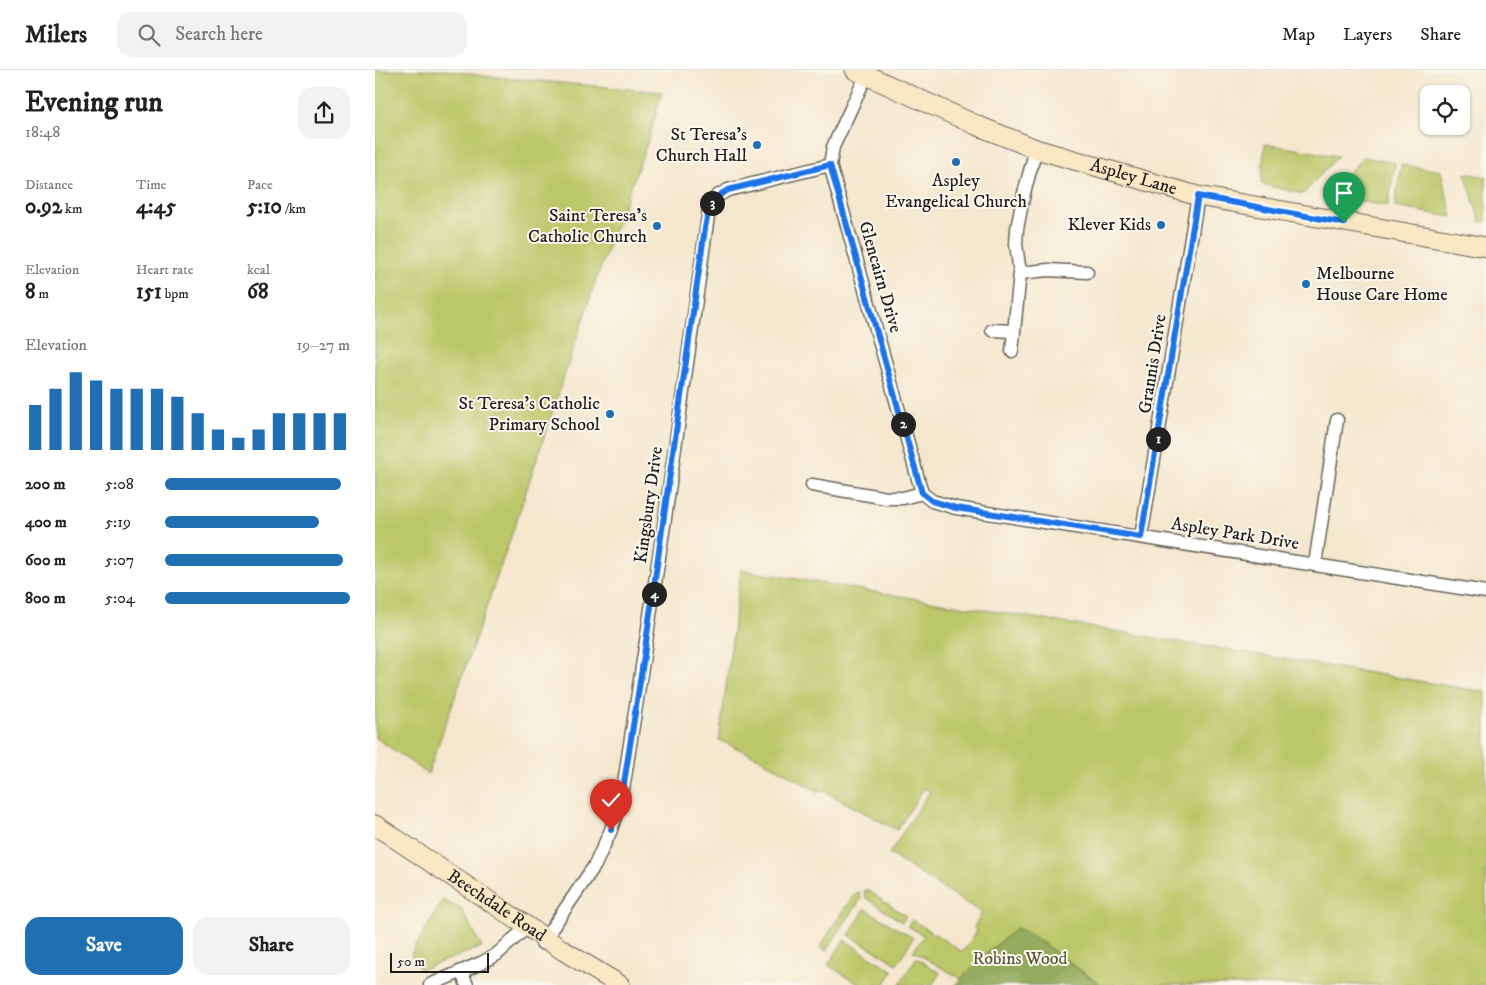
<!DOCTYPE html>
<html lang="en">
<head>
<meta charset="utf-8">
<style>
  :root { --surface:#fff; --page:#f2f2f2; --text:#202124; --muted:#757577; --line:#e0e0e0; --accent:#1f6fb2 }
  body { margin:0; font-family:"IM FELL DW Pica",serif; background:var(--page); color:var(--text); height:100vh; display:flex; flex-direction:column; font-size:19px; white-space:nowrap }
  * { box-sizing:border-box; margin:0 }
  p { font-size:16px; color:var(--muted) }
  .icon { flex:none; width:28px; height:28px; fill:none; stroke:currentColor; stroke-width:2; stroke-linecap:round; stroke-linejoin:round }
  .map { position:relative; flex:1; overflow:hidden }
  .sheet { display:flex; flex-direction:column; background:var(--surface); width:375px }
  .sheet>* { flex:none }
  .fabs { position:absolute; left:1045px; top:15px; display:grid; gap:10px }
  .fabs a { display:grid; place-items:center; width:50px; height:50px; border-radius:10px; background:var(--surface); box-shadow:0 1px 4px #0004; font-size:25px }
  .scale { position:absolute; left:15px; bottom:12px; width:99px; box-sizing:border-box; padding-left:5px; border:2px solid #1c1c1c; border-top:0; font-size:14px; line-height:18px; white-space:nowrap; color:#1c1c1c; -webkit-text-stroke:4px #fbf7ec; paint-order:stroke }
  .pin { position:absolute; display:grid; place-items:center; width:42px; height:42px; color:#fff; margin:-51px -21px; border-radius:50% 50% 50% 0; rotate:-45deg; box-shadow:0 0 5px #0007 }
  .pin .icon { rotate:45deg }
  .km { position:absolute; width:25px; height:25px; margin:-12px; border-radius:50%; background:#222; color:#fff; font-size:14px; line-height:25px; text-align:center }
  .round { display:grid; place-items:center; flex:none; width:52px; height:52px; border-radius:15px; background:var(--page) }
  .headline { display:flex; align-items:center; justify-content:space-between; height:85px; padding:0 25px }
  h1 { font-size:28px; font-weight:700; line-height:38px }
  .figures { display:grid; grid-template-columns:repeat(3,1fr); gap:8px; height:85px; padding:5px 25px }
  .figures div { display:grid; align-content:center }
  .figures b { font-size:21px; font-weight:700 }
  .figures small { font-size:14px; font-weight:400 }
  .figures p { font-size:14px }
  .chart { height:140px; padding:10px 25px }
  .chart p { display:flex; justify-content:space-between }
  .chart svg { width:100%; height:90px; margin-top:5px; stroke:var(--accent); stroke-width:6 }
  .cta { display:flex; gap:10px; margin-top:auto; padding:10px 25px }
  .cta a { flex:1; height:58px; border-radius:15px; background:var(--accent); color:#fff; font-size:20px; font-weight:700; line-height:58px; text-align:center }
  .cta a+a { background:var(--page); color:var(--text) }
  ul { padding:0 25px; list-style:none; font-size:16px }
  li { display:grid; grid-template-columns:80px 60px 1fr; align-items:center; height:38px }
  li i { height:12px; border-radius:6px; background:var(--accent) }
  header { display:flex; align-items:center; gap:30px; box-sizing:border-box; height:70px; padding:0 25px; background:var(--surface); border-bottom:1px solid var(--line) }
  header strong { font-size:24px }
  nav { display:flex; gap:28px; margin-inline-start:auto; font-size:18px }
  .search { width:350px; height:45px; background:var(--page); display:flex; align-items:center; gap:12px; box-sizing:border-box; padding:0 18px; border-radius:15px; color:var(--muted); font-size:19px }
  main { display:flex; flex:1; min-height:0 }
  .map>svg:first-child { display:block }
  .green { fill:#bbc869; stroke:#6c7242 }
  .forest { fill:#94ac5d; stroke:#58643c }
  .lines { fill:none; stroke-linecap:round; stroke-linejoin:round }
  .street-casing { stroke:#68635a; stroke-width:15 }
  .secondary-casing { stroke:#68635a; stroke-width:21 }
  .street { stroke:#fff; stroke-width:12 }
  .secondary { stroke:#fae7c3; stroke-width:19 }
  .route-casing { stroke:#fff; stroke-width:10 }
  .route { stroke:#1a73e8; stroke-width:6 }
  .poi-dot { fill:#1f6fb2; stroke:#fbf7ec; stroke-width:2 }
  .labels { text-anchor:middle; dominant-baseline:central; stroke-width:4; stroke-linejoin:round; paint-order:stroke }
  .poi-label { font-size:18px; fill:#1c1c1c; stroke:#fbf7ec; text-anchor:end }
  .street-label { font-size:18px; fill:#1c1c1c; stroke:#fbf7ec }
  .park-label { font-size:18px; fill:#545837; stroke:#fbf7ec }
</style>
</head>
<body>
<header>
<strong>Milers</strong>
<div class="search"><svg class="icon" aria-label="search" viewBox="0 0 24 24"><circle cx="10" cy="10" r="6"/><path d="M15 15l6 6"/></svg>Search here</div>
<nav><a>Map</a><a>Layers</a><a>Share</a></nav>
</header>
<main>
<section class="sheet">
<div class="headline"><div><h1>Evening run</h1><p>18:48</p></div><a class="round"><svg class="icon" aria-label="share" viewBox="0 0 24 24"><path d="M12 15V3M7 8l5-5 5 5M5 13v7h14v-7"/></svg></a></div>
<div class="figures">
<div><p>Distance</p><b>0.92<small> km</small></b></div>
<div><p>Time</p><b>4:45</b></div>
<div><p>Pace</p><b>5:10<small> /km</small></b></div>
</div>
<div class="figures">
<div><p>Elevation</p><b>8<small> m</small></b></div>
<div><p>Heart rate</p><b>151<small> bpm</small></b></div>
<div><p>kcal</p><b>68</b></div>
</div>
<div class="chart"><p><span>Elevation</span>19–27 m</p>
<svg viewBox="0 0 160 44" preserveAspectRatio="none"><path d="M5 44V22M15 44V14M25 44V6M35 44V10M45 44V14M55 44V14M65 44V14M75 44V18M85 44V26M95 44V34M105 44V38M115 44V34M125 44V26M135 44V26M145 44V26M155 44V26"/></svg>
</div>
<ul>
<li><b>200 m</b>5:08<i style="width:95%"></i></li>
<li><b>400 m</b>5:19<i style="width:83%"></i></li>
<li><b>600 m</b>5:07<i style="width:96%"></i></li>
<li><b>800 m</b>5:04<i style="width:100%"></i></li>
</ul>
<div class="cta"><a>Save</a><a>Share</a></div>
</section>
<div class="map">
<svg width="1111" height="915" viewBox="0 0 1111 915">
  <rect width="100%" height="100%" fill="#fbf7ec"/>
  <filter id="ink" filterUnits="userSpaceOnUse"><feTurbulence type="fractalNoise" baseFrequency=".02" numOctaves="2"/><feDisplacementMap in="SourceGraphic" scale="10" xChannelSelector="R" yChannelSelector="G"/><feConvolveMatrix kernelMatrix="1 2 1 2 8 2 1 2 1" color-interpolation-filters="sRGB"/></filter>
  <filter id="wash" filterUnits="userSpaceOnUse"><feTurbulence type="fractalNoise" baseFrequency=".0096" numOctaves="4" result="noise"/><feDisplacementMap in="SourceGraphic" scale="20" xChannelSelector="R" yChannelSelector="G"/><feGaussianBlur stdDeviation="1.12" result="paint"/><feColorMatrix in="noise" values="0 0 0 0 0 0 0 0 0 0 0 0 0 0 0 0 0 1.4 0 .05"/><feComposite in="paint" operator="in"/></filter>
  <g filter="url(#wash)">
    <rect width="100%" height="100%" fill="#f4e7ce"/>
    <path class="green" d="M0,0H71L109,6L287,22L273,71L221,210L138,461L53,704L0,667Z
      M890,74L963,86L928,124L886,114Z
      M988,87L1020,93L1013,136L953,126Z
      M1026,95L1066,101L1077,147L1020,137Z
      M1090,103L1111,107V152L1105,151Z
      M366,500L1111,622V915H726L662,869L642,858L612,883L586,909L538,881L549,866L533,856L537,850L588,882L602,861L599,857L607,843L514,784L555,721L549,718L522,760L445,719L444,722L382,687L344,670Z
      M492,820L531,846L527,852L491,828L489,821Z
      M484,822L486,829L451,881L445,877L479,824Z
      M68,830L87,840L107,877L45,900L36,884Z
      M490,839L538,868L522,894L474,865Z
      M469,870L518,901L509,915H485L453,895Z
      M541,888L565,903L557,915H524Z"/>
    <path class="forest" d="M642,858L662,869L726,915H580L612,883Z"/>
  </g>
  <g filter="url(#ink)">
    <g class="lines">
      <g class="street-casing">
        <path id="street" d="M491,6L458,77L455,95L547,423
          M645,203L673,200L712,202
          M617,260L638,261
          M637,281L645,203L641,174L642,159L649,123L661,79
          M437,415L512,428H528L547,423
          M547,423L557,431L581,438L1111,522
          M766,467L823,126
          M940,494L962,350
          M167,873L220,795L236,760L247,726L289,455L334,139L342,126L353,120L455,95
          M86,901L92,915
          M55,915L106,893L121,885L153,856"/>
      </g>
      <g class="secondary-casing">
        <g id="secondary">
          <path id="s1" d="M480,0L601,55L661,79L823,126L1111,177"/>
          <path id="s2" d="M0,755L189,881L245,915"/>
        </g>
      </g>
      <use href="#street" class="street"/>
      <use href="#secondary" class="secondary"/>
    </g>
  </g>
  <g class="lines" filter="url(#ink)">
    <g class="route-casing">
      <path id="route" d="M236,760L247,726L269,586L330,158C334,138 334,130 353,120L455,95L547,423L557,431L581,438L766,467L823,126L969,153"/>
    </g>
    <use href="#route" class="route"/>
  </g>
  <g class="poi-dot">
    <circle cx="382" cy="75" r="5"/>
    <circle cx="581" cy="92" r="5"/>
    <circle cx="786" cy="155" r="5"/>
    <circle cx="282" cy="156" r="5"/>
    <circle cx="931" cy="214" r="5"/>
    <circle cx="235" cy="344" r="5"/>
  </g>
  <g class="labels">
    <g class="poi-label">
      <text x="372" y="65">St Teresa's<tspan x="372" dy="21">Church Hall</tspan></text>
      <text x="581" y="111" text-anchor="middle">Aspley<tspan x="581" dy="21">Evangelical Church</tspan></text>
      <text x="272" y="146">Saint Teresa's<tspan x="272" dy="21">Catholic Church</tspan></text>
      <text x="776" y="155">Klever Kids</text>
      <text x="941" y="204" text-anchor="start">Melbourne<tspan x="941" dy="21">House Care Home</tspan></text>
      <text x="225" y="334">St Teresa's Catholic<tspan x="225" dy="21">Primary School</tspan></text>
    </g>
    <g class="street-label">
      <text stroke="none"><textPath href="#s1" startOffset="299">Aspley Lane</textPath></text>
      <text transform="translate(505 207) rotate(74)">Glencairn Drive</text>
      <text transform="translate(778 294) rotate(-81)">Grannis Drive</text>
      <text transform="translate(274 435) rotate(-82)">Kingsbury Drive</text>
      <text transform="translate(860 464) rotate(9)">Aspley Park Drive</text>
      <text stroke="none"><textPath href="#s2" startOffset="146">Beechdale Road</textPath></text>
    </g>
    <g class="park-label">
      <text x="645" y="889">Robins Wood</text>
    </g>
  </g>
</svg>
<div class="fabs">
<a><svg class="icon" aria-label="locate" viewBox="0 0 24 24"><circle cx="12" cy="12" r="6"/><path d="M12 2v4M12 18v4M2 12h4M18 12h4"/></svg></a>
</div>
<div class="scale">50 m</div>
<div class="pin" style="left:969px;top:153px;background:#1e9e55"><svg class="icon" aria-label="arrive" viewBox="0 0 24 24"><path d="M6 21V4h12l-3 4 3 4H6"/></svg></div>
<div class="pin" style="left:236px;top:760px;background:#d93025"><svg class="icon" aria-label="check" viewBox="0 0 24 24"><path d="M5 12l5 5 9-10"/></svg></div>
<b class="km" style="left:783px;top:369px">1</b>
<b class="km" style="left:528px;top:354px">2</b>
<b class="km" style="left:337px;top:133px">3</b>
<b class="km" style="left:279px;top:524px">4</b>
</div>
</main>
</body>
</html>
